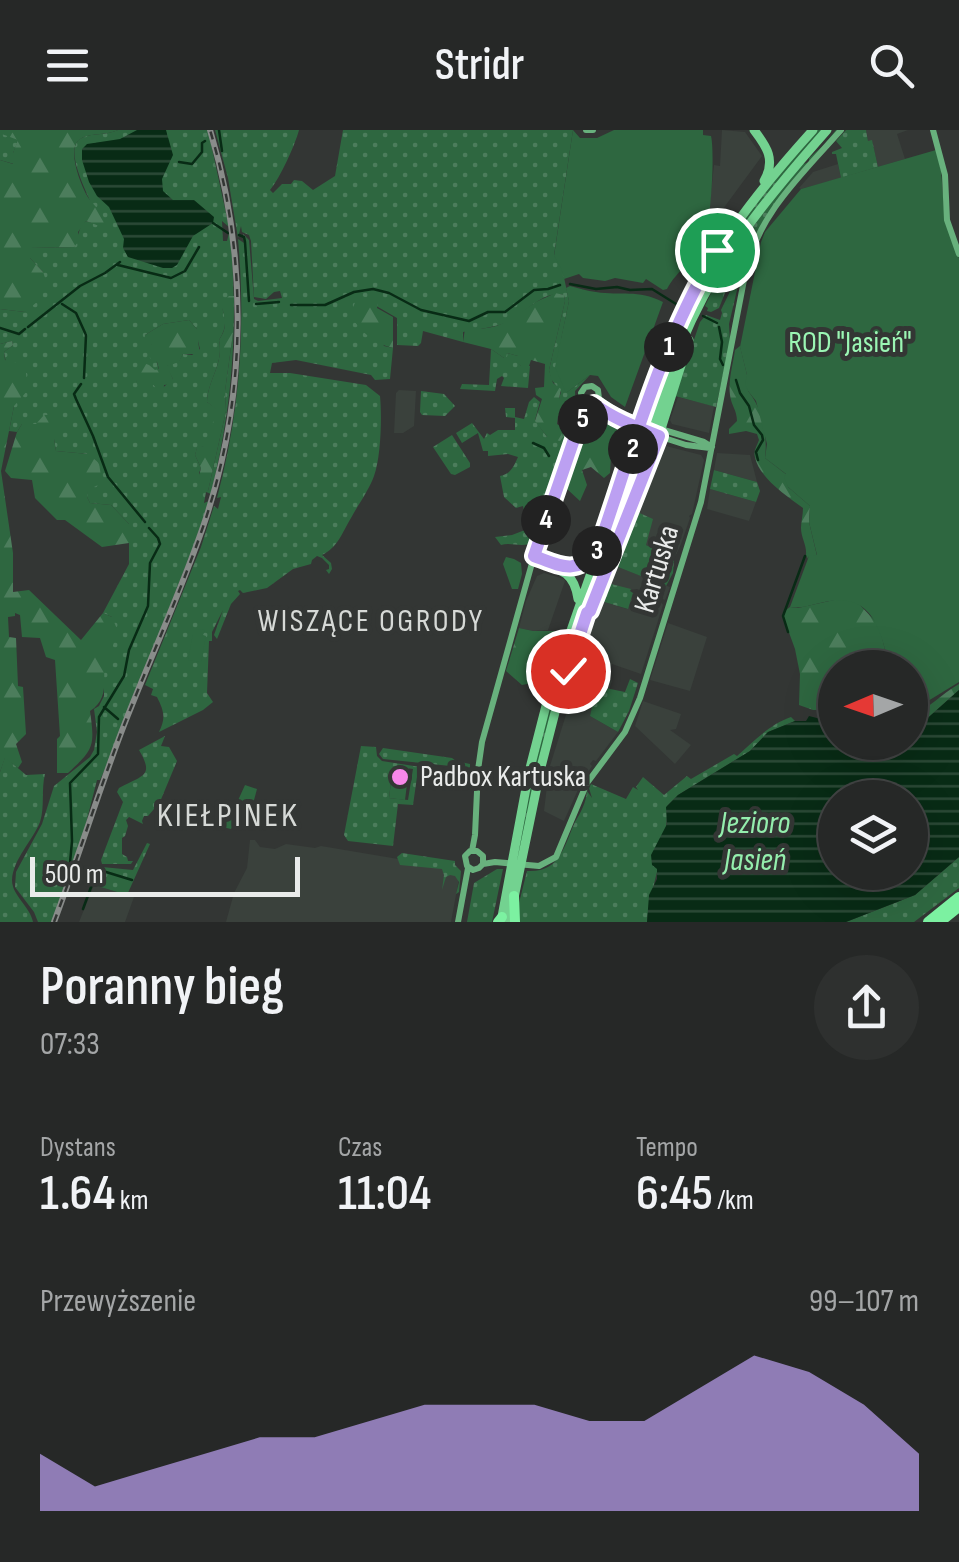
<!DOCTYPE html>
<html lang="pl">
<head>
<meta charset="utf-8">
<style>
  :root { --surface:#262827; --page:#2e302f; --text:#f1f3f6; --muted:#a4a6a7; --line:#424444; --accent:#bca0f2 }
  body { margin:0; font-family:"Sofia Sans Condensed",sans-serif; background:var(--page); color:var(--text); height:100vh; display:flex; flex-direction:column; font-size:38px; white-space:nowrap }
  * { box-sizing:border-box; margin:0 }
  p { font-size:32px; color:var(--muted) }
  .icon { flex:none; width:55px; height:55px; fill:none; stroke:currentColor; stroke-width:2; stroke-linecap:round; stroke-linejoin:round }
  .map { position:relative; height:792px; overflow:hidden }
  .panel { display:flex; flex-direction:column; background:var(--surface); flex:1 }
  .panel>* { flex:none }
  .needle { width:65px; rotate:268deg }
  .controls { position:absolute; left:818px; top:520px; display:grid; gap:20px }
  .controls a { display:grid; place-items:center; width:110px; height:110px; border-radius:50%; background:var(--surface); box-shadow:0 10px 40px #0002,0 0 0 2px var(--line); font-size:50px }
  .scale { position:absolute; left:30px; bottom:25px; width:270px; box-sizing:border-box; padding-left:10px; border:5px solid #e9ebea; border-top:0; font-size:28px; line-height:35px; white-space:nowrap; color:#e9ebea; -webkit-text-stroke:8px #333634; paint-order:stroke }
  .pin { position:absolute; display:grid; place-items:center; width:85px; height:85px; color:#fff; margin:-42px; border:5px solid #fff; border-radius:50%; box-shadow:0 2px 10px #0007 }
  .km { position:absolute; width:50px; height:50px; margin:-25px; border-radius:50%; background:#222; color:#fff; font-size:28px; line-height:50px; text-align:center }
  .round { display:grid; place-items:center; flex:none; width:105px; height:105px; border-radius:52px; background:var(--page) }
  .head { display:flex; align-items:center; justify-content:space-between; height:170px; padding:0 40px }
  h1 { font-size:55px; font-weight:600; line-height:75px }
  .figures { display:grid; grid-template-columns:repeat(3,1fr); gap:15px; height:170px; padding:10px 40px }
  .figures div { display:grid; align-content:center }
  .figures b { font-size:50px; font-weight:600 }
  .figures small { font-size:28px; font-weight:400 }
  .figures p { font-size:28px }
  .chart { height:280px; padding:20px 40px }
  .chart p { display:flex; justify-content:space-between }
  .chart svg { width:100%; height:180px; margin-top:10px; fill:var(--accent); opacity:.7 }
  header { display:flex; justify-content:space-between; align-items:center; height:130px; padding:0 40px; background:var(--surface); font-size:45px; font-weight:600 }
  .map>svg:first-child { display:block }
  .built { fill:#3a413c }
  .grass { fill:url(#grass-dots); fill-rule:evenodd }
  .forest { fill:url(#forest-firs) }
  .green { fill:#2e6740 }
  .water { fill:url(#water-rules); fill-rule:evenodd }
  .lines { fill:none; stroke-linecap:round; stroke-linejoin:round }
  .stream { stroke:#082b15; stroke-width:2.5 }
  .secondary { stroke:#68b17d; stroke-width:6 }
  .primary { stroke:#73d290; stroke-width:9 }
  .highway { stroke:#7cf1a1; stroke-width:10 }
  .rail-casing { stroke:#898c8a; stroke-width:6 }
  .rail { stroke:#333634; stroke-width:2.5; stroke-dasharray:8; stroke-linecap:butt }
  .route-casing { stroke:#fff; stroke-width:20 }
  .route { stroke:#bca0f2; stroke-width:12 }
  .poi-dot { fill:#f888ea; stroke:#333634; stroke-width:4 }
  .labels { text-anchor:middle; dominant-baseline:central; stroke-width:10; stroke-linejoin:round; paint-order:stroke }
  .park-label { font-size:30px; fill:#9bf6b4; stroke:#333634 }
  .street-label { font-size:30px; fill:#e9ebea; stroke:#333634 }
  .poi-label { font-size:30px; fill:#e9ebea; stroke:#333634; text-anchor:start }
  .neighbourhood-label { font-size:32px; letter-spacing:2.5px; fill:#d6d9d6; stroke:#333634 }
  .water-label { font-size:32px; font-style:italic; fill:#94eead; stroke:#333634 }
  .quarter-label { font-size:35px; letter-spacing:2.5px; fill:#d6d9d6; stroke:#333634 }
</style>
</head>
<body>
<header><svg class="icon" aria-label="menu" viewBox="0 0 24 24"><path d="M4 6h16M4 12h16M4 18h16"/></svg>Stridr<svg class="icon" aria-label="search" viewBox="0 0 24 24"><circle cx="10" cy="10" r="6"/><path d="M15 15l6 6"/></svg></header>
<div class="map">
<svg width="959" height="792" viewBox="0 0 959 792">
  <defs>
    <pattern id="grass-dots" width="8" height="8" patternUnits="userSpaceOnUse" patternTransform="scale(2.5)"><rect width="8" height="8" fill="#2e6740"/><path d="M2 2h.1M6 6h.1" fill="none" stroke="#4c7d5c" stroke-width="1.8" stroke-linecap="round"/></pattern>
    <pattern id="forest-firs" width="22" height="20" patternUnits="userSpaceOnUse" patternTransform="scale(2.5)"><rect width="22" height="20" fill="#2e6740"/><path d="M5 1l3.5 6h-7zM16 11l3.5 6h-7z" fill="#4c7d5c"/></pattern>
    <pattern id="water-rules" width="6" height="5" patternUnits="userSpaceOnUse" patternTransform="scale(2.5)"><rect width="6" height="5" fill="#082b15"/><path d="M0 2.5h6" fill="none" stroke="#2c4a37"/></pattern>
  </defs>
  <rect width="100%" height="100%" fill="#333634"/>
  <path class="built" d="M722,0L745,2L762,26L720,83L709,81L714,35L720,36Z
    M866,0H908L897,4L905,29L878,37L872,11H868Z
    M838,34L841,48L801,59L799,58L813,42Z
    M399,260L416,261L414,296L403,303H394L396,263Z
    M678,267L714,276L709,303L672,294L670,290Z
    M666,316L701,325L704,330L692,384L689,386L690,388L681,414L674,429L646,415L635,381L658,324L662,323Z
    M717,323L750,325L757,352L714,340Z
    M710,359L756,372L749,391L707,379Z
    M613,435L670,457L665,470L637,459L629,460L607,453Z
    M544,443L564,449L565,451L548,500L533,501L519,498L526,471L537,446Z
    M633,463L661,472L663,475L641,544L612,534L608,546L612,551L609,560L584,554L590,535L581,532L601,471L627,479Z
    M668,493L707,507L690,561L650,550Z
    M571,569L594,573L590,586L618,602L596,631L593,630L590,634L592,636L581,653L564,691L544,681L549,639Z
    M643,571L681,584L676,599L670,600L691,615L675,634L635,596Z
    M250,710H255L260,717L275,719L286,714L315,718L321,716L416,732L460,743L451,792H226L234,763L247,738Z
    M94,755L134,767L125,792H79Z"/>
  <path class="grass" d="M0,0H2L3,4L19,9L13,23L14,34L0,30Z
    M118,0H208L229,97L222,91L223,111H227L230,99C238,197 234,269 211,364L206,362L204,373L209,371L194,415L110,628L100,650H97L83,705L52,792H38L34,782L15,757L16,742L42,694L54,656L90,627L94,620L97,602L94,579L99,576L104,566V533L112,487L103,483L129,434V394L111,375L90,373L87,367L88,324L56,321L54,309L36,294H22L17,302L9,301L14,276L4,222L13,215L12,211L0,214V179L25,182L43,142L30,128V118L74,117L81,96L86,91L102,96C96,80 61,22 80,9C90,2 106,6 118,0ZM222,178L233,203L225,261L226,281L208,361L199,343L201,338L195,325L197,318L205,316L210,309L217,279L207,272C208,249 224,234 219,210C226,199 227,190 222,178ZM189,190L197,199L200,208L198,211L200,219L192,225L183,224L179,231L166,236L173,249L152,267L157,258L154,255L136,252L139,247L159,240L152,215L145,205L163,194Z
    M215,0H299C295,15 280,48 270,60L273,63L282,54H291L294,50L302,51L313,60L335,46L343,0H573L554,125L562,138L569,171L561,210L567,262L590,245L575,261L576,289L533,408L529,414C519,417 510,412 501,415L495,407L512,405L525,400L528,385H525L523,376L516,378L504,367L500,346C511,344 514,336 518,327L508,324L488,326V321H483L478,303L462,313L456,303L472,293L484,309L487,303L490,305L498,300H515V288L506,287L505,278H515V287L524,289L529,272L534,267L540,272L535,290L547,307L561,305L560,296L571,302L575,284H570L559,269L561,262L551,249L549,240L565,171L564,165C541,160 525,185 505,193C492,198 477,199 463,202V212L423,201L421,213L418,216L397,215V188L359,166L384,216L393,218L390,249L375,250L371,245L296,230L272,233L270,243H290L366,255L380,266C382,286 381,327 374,346C369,360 358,375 351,388C342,403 338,417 322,425L331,433L332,439L329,444L326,440L329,439V435L322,428L317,426L312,430L311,434L293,439L267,458L243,463L240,460L238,461L240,464L231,474L217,509L214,505L223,480L212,502V511H209L207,563L213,572L203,580L159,602C166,588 164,581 157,567L151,565L153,559L145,555L201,417L214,376L218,379L221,367L217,368C240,282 246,198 238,109L244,113L243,104L249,110L254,169L258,171L282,168L280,161L274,162L266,169L254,167L251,111L249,105L242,102L241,96L238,108L228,48Z
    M817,0H824L719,132L652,286L647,284L681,192L732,101Z
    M836,0H838C798,45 757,83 743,143L734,145L731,148L719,178L711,182L707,181L708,178L705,176C729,123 765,80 801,35L809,32V28L824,15Z
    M846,0H866L868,11L872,10L878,37L841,48L836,24H832V22L842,18L836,11Z
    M737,147H740L729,194L730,212L716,277L675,266L700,192L706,185L720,190L722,183L721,180Z
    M491,219L504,228L507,223L518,226V232L521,236H530L528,258L501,256L504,248L502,246L497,249L495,261L460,259L462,254L489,255Z
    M421,261L444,264L455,276L445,286L422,285L420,282Z
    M452,305L470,333V337L455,345L451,344L433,317Z
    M638,309L643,311L568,531L507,792L525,674L551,565Z
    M714,340L757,352L760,361L756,372L710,359Z
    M635,381L653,389L646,415L674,429L673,443L666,456L613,435L625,421L619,419Z
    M607,453L631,459L630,461L633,463L628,479L601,471Z
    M630,549L638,553L629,581L618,602L590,586L593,573L571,569L576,552L625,562Z
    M791,587L795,591L768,602L750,621L678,665L667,676C668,716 651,753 647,792H519V773L527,741C560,743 564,716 575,692C581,682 586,673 587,661L592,668L589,658L591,654L626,669L633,657L638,660L636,657L643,647L664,665L687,646L691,649L734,624L737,626C753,612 770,594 791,587Z
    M165,606L161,616L169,617L177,631L157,679H154L148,686H144L142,691L143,694L129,687L126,690L128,696L125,706L122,708V724L127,727L128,731H133L131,734H102L101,730L123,672L117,662L119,658C142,645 155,647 139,620Z
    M361,616L376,617L377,626L382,631L452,642L450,644L418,640L413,675L398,674L393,716L348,711L344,705ZM393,636L413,639L408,670L389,668Z
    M383,618L452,628L456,631L470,634V638L383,629L379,624Z
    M5,627L26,645L45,644C41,659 45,677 40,692C33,710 13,729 12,750C12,766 30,776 33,792H0V642Z
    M147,713L150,714L127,765L94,755L102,737L133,740Z
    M402,723L455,731V735L461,741L459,762L456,764L459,752L455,746L450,745L446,747L442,760L444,745L442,739L400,735L397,727Z
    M959,727V758L914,792H846L915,765Z
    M497,739H503L492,792H467L474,753Z"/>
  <path class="forest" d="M2,0H118C106,6 88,2 79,10C67,20 80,52 86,64C91,74 101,79 105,90L102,97L86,91L78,102L79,111L74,117L30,118V128L43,142L48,156L37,172L25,182L0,179V30L13,34V23L18,10L2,4Z
    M555,163L564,165L565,171L549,240L553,253L561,259L559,269L563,270L571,282L570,284L558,286L557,294L560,296L563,307L560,311L548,308L535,291L542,269L536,265L535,258L544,257L545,234L531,230L529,236H521L518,233V226L507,223L506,228H504L491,219L463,212L465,199C500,200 506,192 533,174C540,169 548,167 555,163Z
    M358,165L378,171L377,178L393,187V218C374,214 360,201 350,185Z
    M229,166H234L233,203L225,261L226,281L208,361L202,357L198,350L201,338L195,325L197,317L204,316L209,309L216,279L207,272C208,249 224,234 219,210C230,194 222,188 223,172Z
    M189,190L197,199L211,203L208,207L198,211L200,224H183L179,232L167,236L173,249L172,254L164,255L163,268L159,270L152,267L149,261L156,259L154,255L140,258L136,252L141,232L149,235L155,240L159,239L157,232L148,227V221L152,215L144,212L145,205L163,194Z
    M12,211L13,215L4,222L5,230L25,235L28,260L14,276L1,341L13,423V462L29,460L81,510L103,483L112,487L117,499L109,532L104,533C104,552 108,570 90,581C95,616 94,619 68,643H57V609L60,606L55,530L46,527L40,508L22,507L20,485L15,483V486L8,487L9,507L16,508L18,556L23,557L26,604L16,614L22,632L18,638L5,628L0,642V214Z
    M740,216L747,245L748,261C762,277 768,307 765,328L787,345L788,357L810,376L809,392L817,426H809L808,429L806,425C807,415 801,408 801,398C801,392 803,385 803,378C787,366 759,348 755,327C753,321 757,316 759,310L757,304L746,301L729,304V299L737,291C737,280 731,275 730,265C728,251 733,234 735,220Z
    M592,283L596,284L625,301L617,321L611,326L610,343L604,348L591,337L582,340L587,355L580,371L567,359L561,360L586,290Z
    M44,285H57L60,297L54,309L56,321L88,324L99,333L102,353L88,360L87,367L90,373L111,375L129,394V413L102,417L65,390H57L35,368L32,350L11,348L5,341L17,302L22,294H36Z
    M506,427L514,429L521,433L522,444L518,459H512L503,434Z
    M834,470H848L857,472L879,495L886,524L881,537H889L835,538V598L830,597L825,590L818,588L820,580H813L799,575L800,544L795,519L783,486L786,480L790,477L798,478Z
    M519,498L533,501H558L543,551L522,555L506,541Z
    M959,554V560L921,594L910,598V586C929,579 941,564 959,554Z"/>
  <path class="green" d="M573,0L580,8H597L614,0H703V5L711,6C715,22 711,95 704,108C699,116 692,127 686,134C679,143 672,149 667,159L663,160L646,149L643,153L615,148L605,151L583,148L579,144L564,149L561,138L554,126Z
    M936,20L941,40L945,91L959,128V552L910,582V538L880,537L878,525L886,523C878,491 867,466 830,471C816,473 804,479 790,477L809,426L817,425L809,392L810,376L788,357L784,347L786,344L765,328L767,314L756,271L748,261L745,254L747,245L740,217L761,112L765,102L801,59Z
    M570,156C579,158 587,161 596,162C622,166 637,159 663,172L625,277L611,267L598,246L590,245L566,263L555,237L569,171L566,158Z
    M196,499L205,500L203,505L206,506L201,532L188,530L193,504H196Z
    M393,636L409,638L405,670L389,668Z
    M245,655L257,659L253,674H251L248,680L241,678L231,699L213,695L222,672L235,677Z"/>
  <path class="water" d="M137,0H166L173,25L162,49L163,61L173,70H194L214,87L213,93L193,106L177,135L172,138H163L128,127L123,118L124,109L109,77L97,66L89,52L82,30V19L87,14L120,9Z
    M959,560V727L915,765L846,792H647L649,765L657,749V739L652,735L651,725L667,694L666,677L678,665L750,621L768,602L795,591H806L809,586L825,590L830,596L835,598V612H910V598L921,594ZM835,668H910V742H835Z"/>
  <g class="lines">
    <path class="stream" d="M219,0L222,21
      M179,32L192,34L202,22V13L205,11
      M213,93L228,103
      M239,105L244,107L245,112L249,171
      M118,135L171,148L185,141L199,117
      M570,154L596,159L617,157L630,160L652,159L676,174
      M62,174L76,183L86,205L84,248
      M256,174L279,172
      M291,175H325L354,162L373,159L389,163L421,180L469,191L488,182H505L534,160L548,159L560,155
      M703,186L717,193
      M28,197L80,156L105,143L120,132
      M719,197L722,212L720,229L723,235
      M0,198L19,204L25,199
      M736,250L740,263L749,276L754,295L762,305L763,310L756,322L758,330
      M81,254L74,264L76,269L93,306L108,347L145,392
      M533,313L544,318L549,326
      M788,502L783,486L805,426
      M104,577L118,589
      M72,736L70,733L72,711L70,653L98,624L99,587L124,546L129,520L148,476L150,433L160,414L158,408L149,398
      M78,738L87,740
      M94,742H101
      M106,742L132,750
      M83,779L94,749"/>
    <path class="secondary" d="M586,0H593
      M933,0L945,45L947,90L959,124
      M594,275L615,288L643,300
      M582,286L583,273L581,263L585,257L592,256L598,260L599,269C614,280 627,288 645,294
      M657,298L704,312L712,317
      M655,305L686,315L710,318
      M472,721L475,705L478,640L482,612L534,426L581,292L590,275
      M483,734V726L477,721H470L465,726L467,736L473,740L479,738L483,734L495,732L539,736L556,727L587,653L625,602L640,568L701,372L745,145C757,85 801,45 841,0
      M458,792L468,738"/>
    <path class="primary" d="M754,0C767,17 776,30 764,51
      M616,417L656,315L689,210
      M532,431C557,439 574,439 578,469
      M556,434C573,439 583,436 595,423
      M501,792L529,642L549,564L673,206C706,127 756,63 813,0
      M509,792L541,637L559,567L681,214C717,128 766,69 827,0"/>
    <path class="highway" d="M514,766L515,792
      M498,792L502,787
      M928,792L959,767
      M940,792L959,777"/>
    <g class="rail-casing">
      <path id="rail" d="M54,792C80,723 101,653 128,585C154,519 184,455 206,388C247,262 248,126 210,0"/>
    </g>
    <use href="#rail" class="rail"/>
  </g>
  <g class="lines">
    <g class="route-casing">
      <path id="route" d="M568,541L587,483L590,481L659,306C636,297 614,289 594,274L590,276L580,292L534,426C561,436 575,445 597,422C632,321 661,211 717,120"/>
    </g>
    <use href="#route" class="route"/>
  </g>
  <circle class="poi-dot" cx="400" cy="647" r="10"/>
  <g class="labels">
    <g class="park-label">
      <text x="850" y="213">ROD "Jasień"</text>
    </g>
    <g class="street-label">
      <text transform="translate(657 439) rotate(-73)">Kartuska</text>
    </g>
    <g class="poi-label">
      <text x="420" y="647">Padbox Kartuska</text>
    </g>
    <g class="neighbourhood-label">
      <text x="371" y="491">WISZĄCE OGRODY</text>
    </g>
    <g class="water-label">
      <text x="755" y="693">Jezioro<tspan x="755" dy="37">Jasień</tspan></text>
    </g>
    <g class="quarter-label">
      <text x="228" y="685">KIEŁPINEK</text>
    </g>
  </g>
</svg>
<div class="controls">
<a><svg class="needle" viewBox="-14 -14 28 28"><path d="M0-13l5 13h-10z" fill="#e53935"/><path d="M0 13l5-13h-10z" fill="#a4a6a7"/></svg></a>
<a><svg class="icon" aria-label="layers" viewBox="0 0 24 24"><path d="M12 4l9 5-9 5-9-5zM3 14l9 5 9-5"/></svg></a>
</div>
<div class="scale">500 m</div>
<div class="pin" style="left:717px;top:120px;background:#1e9e55"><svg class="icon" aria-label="arrive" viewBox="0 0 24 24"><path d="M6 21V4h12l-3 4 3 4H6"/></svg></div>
<div class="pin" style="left:568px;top:541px;background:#d93025"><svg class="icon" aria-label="check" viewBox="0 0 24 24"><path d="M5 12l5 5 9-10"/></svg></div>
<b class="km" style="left:669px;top:217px">1</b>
<b class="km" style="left:633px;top:319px">2</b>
<b class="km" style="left:597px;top:421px">3</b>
<b class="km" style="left:546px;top:390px">4</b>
<b class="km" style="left:583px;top:289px">5</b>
</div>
<section class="panel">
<div class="head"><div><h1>Poranny bieg</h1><p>07:33</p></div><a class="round"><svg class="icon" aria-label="share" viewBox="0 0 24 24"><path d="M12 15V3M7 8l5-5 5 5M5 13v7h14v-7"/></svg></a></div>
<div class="figures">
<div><p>Dystans</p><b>1.64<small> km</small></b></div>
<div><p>Czas</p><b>11:04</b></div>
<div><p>Tempo</p><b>6:45<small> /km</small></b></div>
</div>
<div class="chart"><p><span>Przewyższenie</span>99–107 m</p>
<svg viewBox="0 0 160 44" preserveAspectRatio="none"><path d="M0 44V30L10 38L20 34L30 30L40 26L50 26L60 22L70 18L80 18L90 18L100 22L110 22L120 14L130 6L140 10L150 18L160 30V44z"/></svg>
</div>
</section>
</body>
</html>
